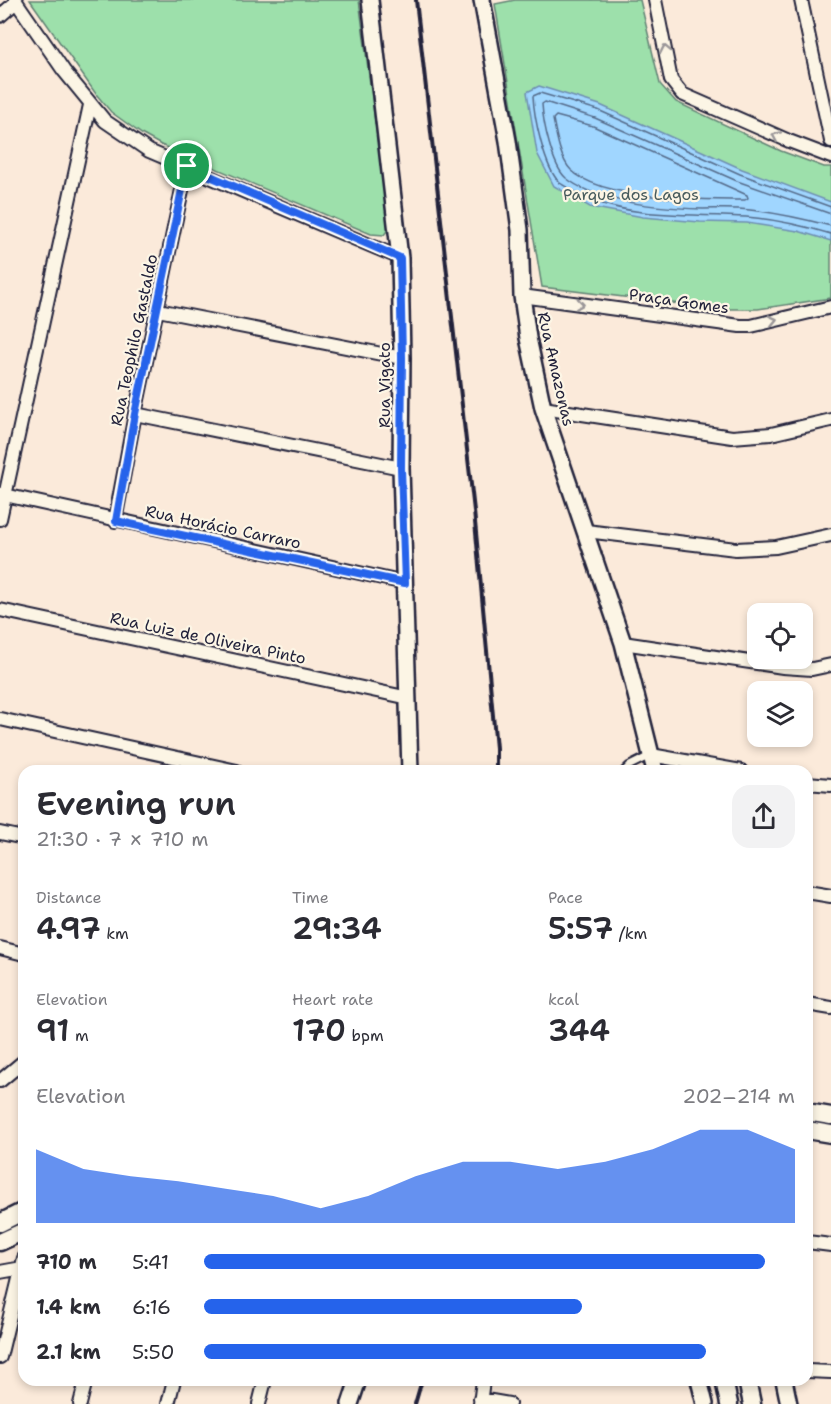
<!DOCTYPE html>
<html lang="en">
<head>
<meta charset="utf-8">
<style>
  :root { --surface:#fff; --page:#f2f2f3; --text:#2b2b33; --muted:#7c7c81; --accent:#2563eb }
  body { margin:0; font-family:"Shantell Sans",sans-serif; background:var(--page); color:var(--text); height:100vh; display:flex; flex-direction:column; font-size:22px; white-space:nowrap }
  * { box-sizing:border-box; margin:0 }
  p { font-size:20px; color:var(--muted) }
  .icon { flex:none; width:33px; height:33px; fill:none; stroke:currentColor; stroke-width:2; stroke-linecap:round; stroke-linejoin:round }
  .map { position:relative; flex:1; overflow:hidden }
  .sheet { position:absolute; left:18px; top:765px; width:795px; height:621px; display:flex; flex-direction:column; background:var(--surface); border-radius:18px; box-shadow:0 3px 9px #0003 }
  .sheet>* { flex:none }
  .buttons { position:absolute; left:747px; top:603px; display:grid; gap:12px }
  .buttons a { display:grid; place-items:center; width:66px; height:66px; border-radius:12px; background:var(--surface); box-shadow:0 3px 9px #0003; font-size:30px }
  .pin { position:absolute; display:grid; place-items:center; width:51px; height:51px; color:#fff; margin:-26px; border:3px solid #fff; border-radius:50%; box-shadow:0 2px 6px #0007 }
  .round { display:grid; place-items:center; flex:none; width:63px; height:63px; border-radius:18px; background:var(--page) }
  .headline { display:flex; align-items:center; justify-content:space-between; height:102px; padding:0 18px }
  h1 { font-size:33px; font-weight:600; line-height:45px }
  .stats { display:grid; grid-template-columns:repeat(3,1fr); gap:9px; height:102px; padding:6px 18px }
  .stats div { display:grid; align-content:center }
  .stats b { font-size:30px; font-weight:600 }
  .stats small { font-size:16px; font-weight:400 }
  .stats p { font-size:16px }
  .chart { height:168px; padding:12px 18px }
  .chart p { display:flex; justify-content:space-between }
  .chart svg { width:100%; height:108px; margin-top:6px; fill:var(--accent); opacity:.7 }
  ul { padding:0 18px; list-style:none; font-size:20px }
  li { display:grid; grid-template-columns:96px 72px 1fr; align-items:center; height:45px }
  li i { height:15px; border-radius:8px; background:var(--accent) }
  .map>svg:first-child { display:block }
  .green { fill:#9de0ab; stroke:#608173; stroke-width:1.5 }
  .water { fill:#a0d6ff; stroke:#6e8eb1; stroke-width:1.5 }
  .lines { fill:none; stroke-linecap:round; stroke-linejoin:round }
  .shore { stroke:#546a89; stroke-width:1.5 }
  .service-casing { stroke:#22223b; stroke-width:10 }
  .minor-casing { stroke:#22223b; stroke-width:16 }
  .tertiary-casing { stroke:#22223b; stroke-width:20 }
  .secondary-casing { stroke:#22223b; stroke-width:21 }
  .service { stroke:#fcf5e5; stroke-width:6 }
  .minor { stroke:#fcf5e5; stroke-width:12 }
  .tertiary { stroke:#fcf5e5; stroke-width:15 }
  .secondary { stroke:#fcf5e5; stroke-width:16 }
  .rail { stroke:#22223b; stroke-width:4 }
  .oneway { stroke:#9a9698 }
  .route-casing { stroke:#fff; stroke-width:12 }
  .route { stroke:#2563eb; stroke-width:8 }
  .labels { text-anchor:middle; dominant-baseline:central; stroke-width:4.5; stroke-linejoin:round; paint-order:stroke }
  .park-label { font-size:16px; fill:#475b5d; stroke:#fcf5e5 }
  .street-label { font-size:16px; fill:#22223b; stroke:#fcf5e5 }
</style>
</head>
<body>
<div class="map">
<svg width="831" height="1404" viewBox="0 0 831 1404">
  <rect width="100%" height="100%" fill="#fbeada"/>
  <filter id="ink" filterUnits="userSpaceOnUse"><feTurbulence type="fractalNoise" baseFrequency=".0167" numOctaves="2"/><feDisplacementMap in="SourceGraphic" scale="12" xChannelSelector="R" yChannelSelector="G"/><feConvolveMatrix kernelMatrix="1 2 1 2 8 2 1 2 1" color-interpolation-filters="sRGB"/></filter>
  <g filter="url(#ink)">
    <path class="green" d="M30,0H359L389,228L384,235L371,234L161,145L143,135L111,112L96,94Z
      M515,0H640L660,84L676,102L781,151L824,167H831V298L758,309H722L542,287L495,4Z"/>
    <path class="water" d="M539,86L600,105L742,169L831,202V241L798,231L747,223L700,222L643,217L590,207L554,186L537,153L527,92Z"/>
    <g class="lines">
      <path class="shore" d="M556,116L593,126L747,195L748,198L745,200C704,200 601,200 571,170C560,159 556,134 553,119Z
        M831,207L740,174L598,110L540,93L533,96C534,117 544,168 560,183C564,186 571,189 575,192C624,220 691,213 746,217C774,219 804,226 831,234
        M831,214L737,181L595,118L545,102L542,104C543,122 552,166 566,178C598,204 663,208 703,209C719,209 734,208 750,210C777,213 804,219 831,226"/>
      <g class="service-casing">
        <path id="service" d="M624,771L629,766L649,756"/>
      </g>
      <g class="minor-casing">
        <path id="minor" d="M15,0L64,71L105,121L149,151L400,258
          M655,0L671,80L682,94L789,141L831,157
          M801,0L831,141
          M0,16L16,2
          M522,296L740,326H751L831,307
          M158,310L402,358
          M543,408L732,437L771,434L831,420
          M135,414L401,468
          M0,494L405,583
          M0,519L90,105
          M115,521L135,414L187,166
          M586,531L736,549L776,547L831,535
          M0,610L409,698
          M623,643L783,667L812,669L831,665
          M0,719L237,771
          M651,755L741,771
          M807,783L831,785
          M0,833L24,838
          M807,892L831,896
          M0,948L24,954
          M807,1004L831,1008
          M0,1081L24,1061
          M807,1242L831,1245
          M0,1272L22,1268
          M0,1357L24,1258
          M807,1371L831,1372
          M480,1399L509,1404
          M80,1404L86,1380
          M168,1404L174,1380
          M259,1404L265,1380
          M480,1404L483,1380"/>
      </g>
      <g class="tertiary-casing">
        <path id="tertiary" d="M370,0L400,258L402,358L401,468L410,771
          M482,0L508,141L520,230L522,296L528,338L543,408L623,643L655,771
          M699,1380L705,1404
          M784,1380L789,1404
          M350,1404L358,1380"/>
      </g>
      <g class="secondary-casing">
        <path id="secondary" d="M807,1112L831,1116
          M807,1130L831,1134
          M0,1223L24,1211
          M0,1242L24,1231
          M724,1380L729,1404
          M747,1380L752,1404"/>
      </g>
      <use href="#service" class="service"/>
      <use href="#minor" class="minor"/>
      <use href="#tertiary" class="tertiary"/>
      <use href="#secondary" class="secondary"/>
      <path class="rail" d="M416,0L474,511L496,748V771
        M415,1404L422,1380"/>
    </g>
    <defs><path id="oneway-chevron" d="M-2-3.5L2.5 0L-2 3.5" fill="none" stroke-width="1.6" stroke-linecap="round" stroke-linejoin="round" transform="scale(1.5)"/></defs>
    <g class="oneway">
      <use href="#oneway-chevron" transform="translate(665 49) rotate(-101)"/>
      <use href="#oneway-chevron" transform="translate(776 136) rotate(-156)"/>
      <use href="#oneway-chevron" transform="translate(580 304) rotate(8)"/>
      <use href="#oneway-chevron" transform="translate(773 320) rotate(-13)"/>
    </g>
  </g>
  <g class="lines" filter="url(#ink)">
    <g class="route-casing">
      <path id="route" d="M187,166L400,258L402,358L401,468L405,583L116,521L135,414Z"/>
    </g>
    <use href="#route" class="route"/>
  </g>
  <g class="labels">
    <g class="park-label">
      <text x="631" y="194">Parque dos Lagos</text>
    </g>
    <g class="street-label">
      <text transform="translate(679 301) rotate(8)">Praça Gomes</text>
      <text transform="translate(134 340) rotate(-78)">Rua Teophilo Gastaldo</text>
      <text transform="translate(556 369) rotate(77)">Rua Amazonas</text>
      <text transform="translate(384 385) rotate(-90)">Rua Vigato</text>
      <text transform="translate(223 527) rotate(12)">Rua Horácio Carraro</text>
      <text transform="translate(208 638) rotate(12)">Rua Luiz de Oliveira Pinto</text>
    </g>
  </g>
</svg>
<div class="buttons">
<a><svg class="icon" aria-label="locate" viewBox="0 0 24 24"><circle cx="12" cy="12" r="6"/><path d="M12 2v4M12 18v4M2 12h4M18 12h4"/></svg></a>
<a><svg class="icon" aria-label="layers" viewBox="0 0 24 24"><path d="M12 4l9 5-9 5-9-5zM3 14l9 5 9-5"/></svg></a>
</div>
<div class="pin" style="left:187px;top:166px;background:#1e9e55"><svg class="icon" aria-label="arrive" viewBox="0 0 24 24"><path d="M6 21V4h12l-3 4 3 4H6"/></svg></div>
<section class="sheet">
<div class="headline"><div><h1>Evening run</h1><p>21:30 · 7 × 710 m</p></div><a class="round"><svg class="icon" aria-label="share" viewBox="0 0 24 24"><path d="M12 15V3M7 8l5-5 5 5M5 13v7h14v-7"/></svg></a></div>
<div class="stats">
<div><p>Distance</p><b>4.97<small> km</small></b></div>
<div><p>Time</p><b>29:34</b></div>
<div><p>Pace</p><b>5:57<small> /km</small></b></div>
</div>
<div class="stats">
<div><p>Elevation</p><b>91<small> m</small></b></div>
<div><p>Heart rate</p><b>170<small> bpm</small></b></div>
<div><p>kcal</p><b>344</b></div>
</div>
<div class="chart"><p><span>Elevation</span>202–214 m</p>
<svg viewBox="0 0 160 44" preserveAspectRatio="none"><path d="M0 44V14L10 22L20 25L30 27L40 30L50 33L60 38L70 33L80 25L90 19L100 19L110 22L120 19L130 14L140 6L150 6L160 14V44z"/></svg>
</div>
<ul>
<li><b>710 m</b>5:41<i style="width:95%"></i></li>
<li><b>1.4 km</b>6:16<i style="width:64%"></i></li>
<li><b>2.1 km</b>5:50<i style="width:85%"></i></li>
</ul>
</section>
</div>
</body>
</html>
